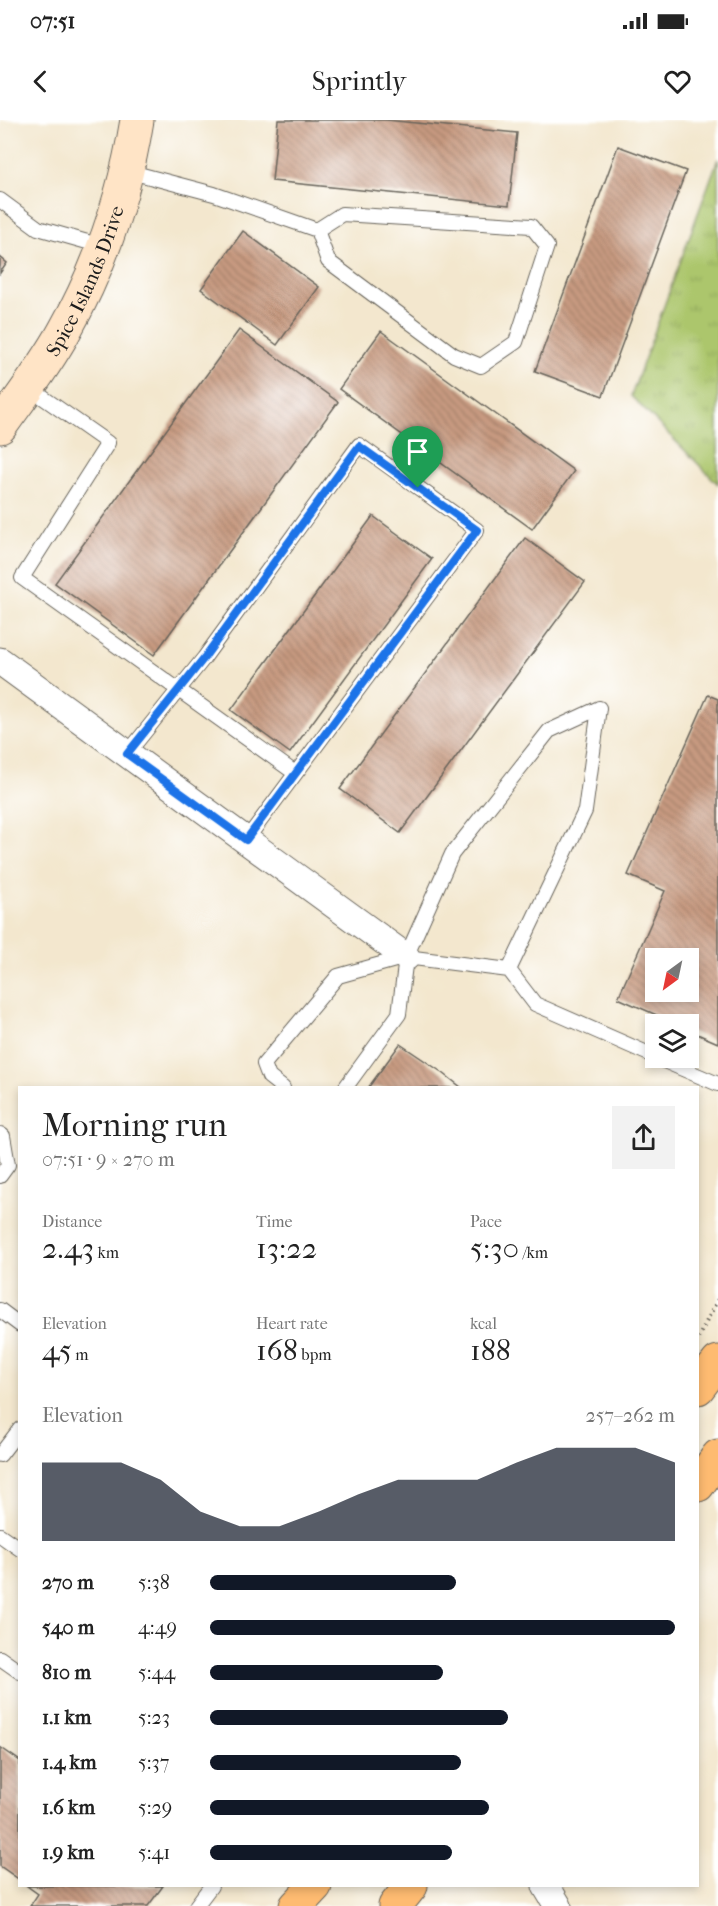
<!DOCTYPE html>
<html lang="en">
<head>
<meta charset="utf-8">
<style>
  :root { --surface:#fff; --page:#f2f2f2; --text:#222; --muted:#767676; --accent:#111827 }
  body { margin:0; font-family:"IM FELL French Canon",serif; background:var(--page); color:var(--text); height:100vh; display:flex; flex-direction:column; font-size:22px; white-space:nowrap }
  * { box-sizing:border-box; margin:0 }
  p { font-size:20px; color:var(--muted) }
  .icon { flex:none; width:33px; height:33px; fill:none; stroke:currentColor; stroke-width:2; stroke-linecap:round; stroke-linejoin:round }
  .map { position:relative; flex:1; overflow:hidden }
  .panel { position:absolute; left:18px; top:966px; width:681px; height:801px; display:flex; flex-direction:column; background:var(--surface); border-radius:0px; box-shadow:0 3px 9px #0003 }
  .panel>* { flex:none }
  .needle { width:39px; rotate:213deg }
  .fabs { position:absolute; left:645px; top:828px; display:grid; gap:12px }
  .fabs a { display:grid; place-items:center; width:54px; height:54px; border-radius:0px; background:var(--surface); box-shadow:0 3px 9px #0003; font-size:30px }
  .pin { position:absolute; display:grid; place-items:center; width:51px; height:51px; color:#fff; margin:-62px -26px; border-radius:50% 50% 50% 0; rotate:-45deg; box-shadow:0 0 6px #0007 }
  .pin .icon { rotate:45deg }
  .round { display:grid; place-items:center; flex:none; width:63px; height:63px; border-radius:0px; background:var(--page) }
  .summary { display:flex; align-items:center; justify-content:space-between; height:102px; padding:0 24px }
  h1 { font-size:33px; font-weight:600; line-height:45px }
  .metrics { display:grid; grid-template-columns:repeat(3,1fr); gap:9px; height:102px; padding:6px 24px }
  .metrics div { display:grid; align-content:center }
  .metrics b { font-size:30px; font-weight:600 }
  .metrics small { font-size:16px; font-weight:400 }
  .metrics p { font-size:16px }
  .chart { height:168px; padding:12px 24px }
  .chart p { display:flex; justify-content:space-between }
  .chart svg { width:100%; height:108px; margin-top:6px; fill:var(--accent); opacity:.7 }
  ul { padding:0 24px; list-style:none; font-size:20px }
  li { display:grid; grid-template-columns:96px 72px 1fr; align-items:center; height:45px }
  li i { height:15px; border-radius:8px; background:var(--accent) }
  .status { display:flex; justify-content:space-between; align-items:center; height:42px; padding:0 30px; background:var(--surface); direction:ltr }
  .status svg { height:16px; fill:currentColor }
  header { display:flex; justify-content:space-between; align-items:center; height:78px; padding:0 24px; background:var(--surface); font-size:27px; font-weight:600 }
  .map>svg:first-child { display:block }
  .park { fill:url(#park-tufts); stroke:#647144; stroke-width:1.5 }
  .building { fill:url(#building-back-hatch); fill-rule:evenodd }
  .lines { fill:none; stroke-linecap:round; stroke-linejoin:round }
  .lane-casing { stroke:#67635a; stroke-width:16 }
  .street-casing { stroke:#67635a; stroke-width:29 }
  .secondary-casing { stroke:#67635a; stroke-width:35 }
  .primary-casing { stroke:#67635a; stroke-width:35 }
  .path { stroke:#67635a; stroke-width:4; stroke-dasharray:1.5 4.5; stroke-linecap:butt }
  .lane { stroke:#fff; stroke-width:14 }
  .street { stroke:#fff; stroke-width:27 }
  .secondary { stroke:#ffe4c6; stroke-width:33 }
  .primary { stroke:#febb71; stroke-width:33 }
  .route-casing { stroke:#fff; stroke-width:12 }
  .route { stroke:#1a73e8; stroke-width:8 }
  .labels { text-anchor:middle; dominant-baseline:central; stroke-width:5; stroke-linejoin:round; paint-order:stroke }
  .street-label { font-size:20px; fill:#1c1c1c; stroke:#fff }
</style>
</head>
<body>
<div class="status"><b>07:51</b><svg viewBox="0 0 49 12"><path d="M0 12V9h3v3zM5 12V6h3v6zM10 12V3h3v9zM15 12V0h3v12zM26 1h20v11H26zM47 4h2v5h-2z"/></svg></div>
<header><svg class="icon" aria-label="back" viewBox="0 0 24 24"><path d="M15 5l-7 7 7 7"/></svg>Sprintly<svg class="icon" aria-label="heart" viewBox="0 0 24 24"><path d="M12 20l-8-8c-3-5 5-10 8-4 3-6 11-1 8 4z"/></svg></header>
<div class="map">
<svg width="718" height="1786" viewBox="0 0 718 1786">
  <defs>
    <pattern id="park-tufts" width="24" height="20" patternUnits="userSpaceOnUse" patternTransform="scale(1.5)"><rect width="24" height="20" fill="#acc66c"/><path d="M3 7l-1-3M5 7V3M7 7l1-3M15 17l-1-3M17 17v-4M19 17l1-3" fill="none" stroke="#93aa5d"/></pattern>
    <pattern id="building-back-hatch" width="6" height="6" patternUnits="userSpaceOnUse" patternTransform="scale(1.5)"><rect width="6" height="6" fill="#c79a80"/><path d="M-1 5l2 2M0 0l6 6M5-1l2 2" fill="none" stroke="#a17d68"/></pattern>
  </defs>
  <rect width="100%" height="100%" fill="#fff"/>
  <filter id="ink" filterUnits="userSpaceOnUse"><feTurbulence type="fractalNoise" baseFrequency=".0167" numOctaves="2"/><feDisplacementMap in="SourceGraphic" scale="12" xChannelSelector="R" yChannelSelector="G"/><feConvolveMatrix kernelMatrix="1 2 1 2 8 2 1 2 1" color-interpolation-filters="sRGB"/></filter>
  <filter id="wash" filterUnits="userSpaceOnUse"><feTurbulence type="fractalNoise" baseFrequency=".008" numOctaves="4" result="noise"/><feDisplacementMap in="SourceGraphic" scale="24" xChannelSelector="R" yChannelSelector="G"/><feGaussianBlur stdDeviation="1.35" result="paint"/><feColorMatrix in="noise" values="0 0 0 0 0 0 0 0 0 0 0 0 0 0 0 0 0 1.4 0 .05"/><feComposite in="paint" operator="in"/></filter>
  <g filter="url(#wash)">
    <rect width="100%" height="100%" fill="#f3e7ce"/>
    <path class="park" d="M718,39V364L631,276Z"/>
    <g id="blocks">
      <path class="building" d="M278,0H386L517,13L509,85L272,61Z
        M618,26L686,51L603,276L535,251Z
        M243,111L319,167L277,225L201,169Z
        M0,137L7,143L0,153Z
        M239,210L338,282L154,535L55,463Z
        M381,211L574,351L532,409L339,269Z
        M373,396L432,439L290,633L231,590Z
        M525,418L585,462L400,713L340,669Z
        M708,575L718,579V923L688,910V904H677L618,878L665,771L628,755ZM656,838H688V872H656Z
        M400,924L443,953L462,968H368Z
        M0,1627L20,1641V1760L0,1746Z
        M27,1766H163L148,1786H30L38,1774Z"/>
    </g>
  </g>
  <g filter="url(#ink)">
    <use href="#blocks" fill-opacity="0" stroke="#67635a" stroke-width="1.5"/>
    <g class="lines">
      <g class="lane-casing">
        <path id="lane" d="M127,51L214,74L317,110
          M0,80L38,108L105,127
          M342,94L531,106L547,126L516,222L481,246L454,235L328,141L317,110Z
          M28,267L108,323L22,458L295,653
          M599,588L585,691L509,850L535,884L656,937
          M127,634L204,538L359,325L477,410L246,720
          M657,938L718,964
          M283,968L269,957L264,944L338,856L406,837L509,850
          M345,968L399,894L406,837L452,734L549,611L599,588
          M0,1014L3,1016L8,1045L0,1056
          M0,1190L20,1205
          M0,1335L20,1309
          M0,1415L20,1429
          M0,1538L20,1552
          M196,1786L211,1766"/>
      </g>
      <g class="street-casing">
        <path id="street" d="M0,541L406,837
          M546,1766L558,1786"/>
      </g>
      <g class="secondary-casing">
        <g id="secondary">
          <path id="s1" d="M0,307C22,276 46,245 64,212C101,146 125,74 137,0"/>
        </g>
      </g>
      <g class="primary-casing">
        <path id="primary" d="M698,1268L718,1242
          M698,1365L718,1336
          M296,1786L315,1766
          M395,1786L411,1766"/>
      </g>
      <path class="path" d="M698,1218L718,1179"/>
      <use href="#lane" class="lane"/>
      <use href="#street" class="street"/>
      <use href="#secondary" class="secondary"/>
      <use href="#primary" class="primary"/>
    </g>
  </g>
  <g class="lines" filter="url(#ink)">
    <g class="route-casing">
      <path id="route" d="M359,326L477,410L246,720L127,634L204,538Z"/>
    </g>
    <use href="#route" class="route"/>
  </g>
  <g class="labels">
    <g class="street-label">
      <text stroke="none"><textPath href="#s1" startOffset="170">Spice Islands Drive</textPath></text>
    </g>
  </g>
</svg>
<div class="fabs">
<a><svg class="needle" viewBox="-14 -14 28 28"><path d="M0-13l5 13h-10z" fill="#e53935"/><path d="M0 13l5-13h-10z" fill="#767676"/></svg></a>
<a><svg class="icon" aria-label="layers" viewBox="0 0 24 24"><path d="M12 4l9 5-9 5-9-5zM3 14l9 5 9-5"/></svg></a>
</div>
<div class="pin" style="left:418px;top:368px;background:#1e9e55"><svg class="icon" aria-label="arrive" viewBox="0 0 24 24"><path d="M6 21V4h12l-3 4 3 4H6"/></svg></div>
<section class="panel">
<div class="summary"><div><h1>Morning run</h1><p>07:51 · 9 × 270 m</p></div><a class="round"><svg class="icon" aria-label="share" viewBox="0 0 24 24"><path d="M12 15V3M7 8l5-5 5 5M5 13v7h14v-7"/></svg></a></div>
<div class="metrics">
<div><p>Distance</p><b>2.43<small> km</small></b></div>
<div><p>Time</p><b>13:22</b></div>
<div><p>Pace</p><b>5:30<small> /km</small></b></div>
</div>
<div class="metrics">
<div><p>Elevation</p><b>45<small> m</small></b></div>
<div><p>Heart rate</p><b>168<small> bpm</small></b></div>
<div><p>kcal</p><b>188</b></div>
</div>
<div class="chart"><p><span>Elevation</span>257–262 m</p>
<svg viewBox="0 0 160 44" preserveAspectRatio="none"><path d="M0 44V12L10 12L20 12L30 19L40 32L50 38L60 38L70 32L80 25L90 19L100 19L110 19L120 12L130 6L140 6L150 6L160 12V44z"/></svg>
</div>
<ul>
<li><b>270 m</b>5:38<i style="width:53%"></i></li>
<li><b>540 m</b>4:49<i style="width:100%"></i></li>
<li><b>810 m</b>5:44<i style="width:50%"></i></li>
<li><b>1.1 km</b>5:23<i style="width:64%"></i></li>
<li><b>1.4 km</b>5:37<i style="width:54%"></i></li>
<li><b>1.6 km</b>5:29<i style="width:60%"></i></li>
<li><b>1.9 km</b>5:41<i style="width:52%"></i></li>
</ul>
</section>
</div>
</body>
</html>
